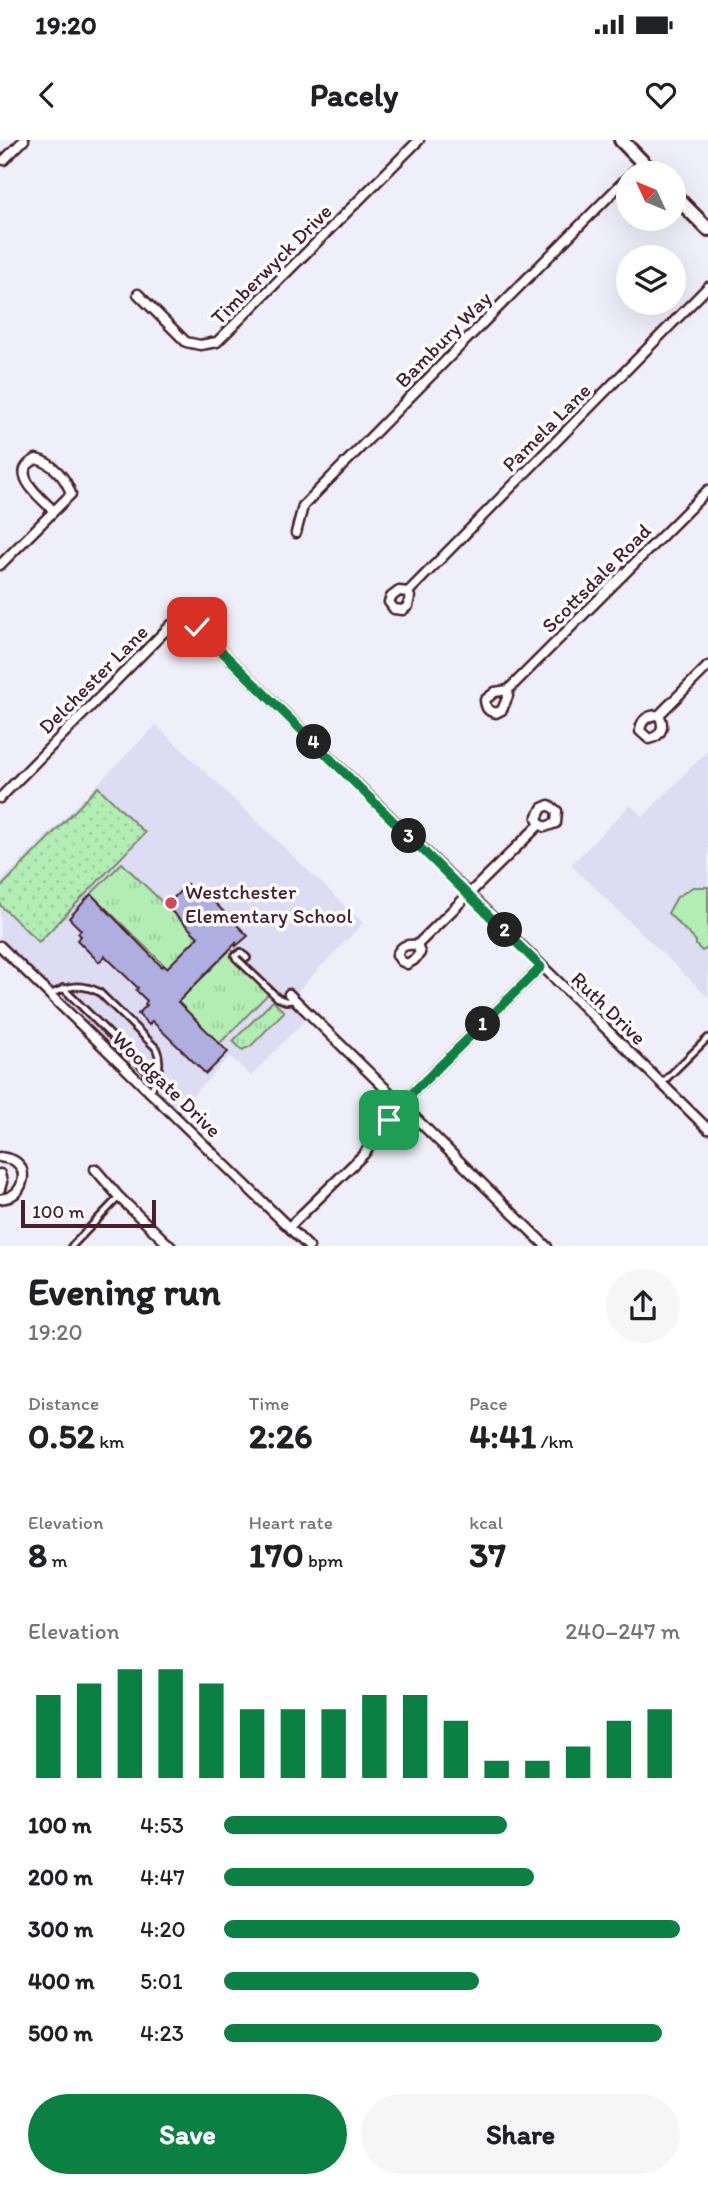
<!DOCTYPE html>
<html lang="en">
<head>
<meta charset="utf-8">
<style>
  :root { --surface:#fff; --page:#f6f6f6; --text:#202124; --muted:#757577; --accent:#0b8043 }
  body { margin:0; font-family:Itim,sans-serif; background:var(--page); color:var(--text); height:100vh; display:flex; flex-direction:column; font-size:26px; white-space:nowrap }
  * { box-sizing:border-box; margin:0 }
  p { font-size:23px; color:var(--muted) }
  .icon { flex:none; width:38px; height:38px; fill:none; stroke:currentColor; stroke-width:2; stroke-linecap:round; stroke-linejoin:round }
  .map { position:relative; height:1106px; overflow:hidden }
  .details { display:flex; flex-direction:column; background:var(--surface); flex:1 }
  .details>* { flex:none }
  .needle { width:46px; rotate:314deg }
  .tools { position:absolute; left:616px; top:21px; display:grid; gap:14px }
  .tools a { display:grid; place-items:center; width:70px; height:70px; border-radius:50%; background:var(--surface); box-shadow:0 7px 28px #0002; font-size:35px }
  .scale { position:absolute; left:21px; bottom:18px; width:135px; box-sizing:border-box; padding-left:7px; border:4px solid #4a1f2b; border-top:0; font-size:19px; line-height:24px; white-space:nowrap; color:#4a1f2b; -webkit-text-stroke:5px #fff; paint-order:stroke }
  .pin { position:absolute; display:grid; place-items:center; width:60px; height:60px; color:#fff; margin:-30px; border-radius:14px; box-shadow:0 4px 10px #0006 }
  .km { position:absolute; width:35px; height:35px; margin:-18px; border-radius:50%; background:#222; color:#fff; font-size:19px; line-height:35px; text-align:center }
  .round { display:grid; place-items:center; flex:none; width:74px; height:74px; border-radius:37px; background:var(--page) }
  .summary { display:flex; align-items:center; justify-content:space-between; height:119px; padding:0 28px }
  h1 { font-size:38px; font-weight:800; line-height:52px }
  .metrics { display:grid; grid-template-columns:repeat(3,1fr); gap:10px; height:119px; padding:7px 28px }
  .metrics div { display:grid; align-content:center }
  .metrics b { font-size:35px; font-weight:800 }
  .metrics small { font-size:19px; font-weight:400 }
  .metrics p { font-size:19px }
  .chart { height:196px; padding:14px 28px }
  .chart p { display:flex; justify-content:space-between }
  .chart svg { width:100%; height:126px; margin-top:7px; stroke:var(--accent); stroke-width:6 }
  .action { display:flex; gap:14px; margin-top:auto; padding:14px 28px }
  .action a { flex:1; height:80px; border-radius:42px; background:var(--accent); color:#fff; font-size:28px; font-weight:800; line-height:80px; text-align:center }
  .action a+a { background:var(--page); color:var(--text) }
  ul { padding:0 28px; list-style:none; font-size:23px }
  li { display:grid; grid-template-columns:112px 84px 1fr; align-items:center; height:52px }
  li i { height:18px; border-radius:9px; background:var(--accent) }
  .status { display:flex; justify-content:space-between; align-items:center; height:49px; padding:0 35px; background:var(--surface); direction:ltr }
  .status svg { height:19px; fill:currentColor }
  header { display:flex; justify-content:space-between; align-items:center; height:91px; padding:0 28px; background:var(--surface); font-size:32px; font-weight:800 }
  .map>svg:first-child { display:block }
  .built { fill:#dcdcf2 }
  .grass { fill:url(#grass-dots); stroke:#7e8670; stroke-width:2 }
  .park { fill:url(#park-tufts); stroke:#7e8670; stroke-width:2 }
  .pitch { fill:#b2eeb4; stroke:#7e8670; stroke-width:2 }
  .building { fill:#aeafe0; stroke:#4a1f2b; stroke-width:2 }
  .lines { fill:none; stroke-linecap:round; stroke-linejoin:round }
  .lane-casing { stroke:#4a1f2b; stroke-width:10 }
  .street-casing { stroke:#4a1f2b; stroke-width:13 }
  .secondary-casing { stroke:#4a1f2b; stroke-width:18 }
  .lane { stroke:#fff; stroke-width:4.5 }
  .street { stroke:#fff; stroke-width:8 }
  .secondary { stroke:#fff; stroke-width:12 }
  .route-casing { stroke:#fff; stroke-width:14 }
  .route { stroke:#0b8043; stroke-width:9 }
  .poi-dot { fill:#d1495b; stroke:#fff; stroke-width:2.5 }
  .labels { text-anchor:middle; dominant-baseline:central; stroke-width:7; stroke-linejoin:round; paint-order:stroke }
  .street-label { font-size:21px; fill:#4a1f2b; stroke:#fff }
  .poi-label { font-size:21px; fill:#4a1f2b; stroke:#fff; text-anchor:start }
</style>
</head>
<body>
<div class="status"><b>19:20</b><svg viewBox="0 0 49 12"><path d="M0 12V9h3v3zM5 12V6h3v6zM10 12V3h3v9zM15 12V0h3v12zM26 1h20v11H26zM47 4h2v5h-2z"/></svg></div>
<header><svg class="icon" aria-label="back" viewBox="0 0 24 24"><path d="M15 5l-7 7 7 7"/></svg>Pacely<svg class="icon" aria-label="heart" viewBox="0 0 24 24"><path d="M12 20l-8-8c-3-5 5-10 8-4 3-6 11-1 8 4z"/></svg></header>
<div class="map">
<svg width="708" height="1107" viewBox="0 0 708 1107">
  <defs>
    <pattern id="grass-dots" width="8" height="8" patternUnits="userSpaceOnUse" patternTransform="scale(1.75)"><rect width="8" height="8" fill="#b2eeb4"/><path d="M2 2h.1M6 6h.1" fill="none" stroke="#9bcc9b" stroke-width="1.8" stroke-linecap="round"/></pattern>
    <pattern id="park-tufts" width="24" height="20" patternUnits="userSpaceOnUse" patternTransform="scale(1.75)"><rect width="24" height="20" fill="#b2eeb4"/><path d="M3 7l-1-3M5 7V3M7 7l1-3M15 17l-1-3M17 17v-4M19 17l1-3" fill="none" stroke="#9bcc9b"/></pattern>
  </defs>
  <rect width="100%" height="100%" fill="#efeff9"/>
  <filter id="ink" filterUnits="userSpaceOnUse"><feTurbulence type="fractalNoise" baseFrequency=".0143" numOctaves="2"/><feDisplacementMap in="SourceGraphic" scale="14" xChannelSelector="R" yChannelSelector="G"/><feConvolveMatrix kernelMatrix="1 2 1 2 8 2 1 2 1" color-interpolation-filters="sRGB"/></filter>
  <g filter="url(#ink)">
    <path class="built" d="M156,585L363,783L287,862L305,880L251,936L230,916L177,972L0,799V743Z
      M708,610V857L571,725L630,665L643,677Z"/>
    <path class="grass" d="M98,647L145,693L39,802L0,765V748Z"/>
    <path class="park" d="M122,723L198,797L167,828L91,754Z
      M231,809L272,850L219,904L178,862Z
      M273,861L284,872L251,906L242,910L233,901Z"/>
    <path class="pitch" d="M693,747H708V808L702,811L696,805V801L668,773L677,757Z"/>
    <path class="building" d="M187,744L205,761L209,757L248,796L236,806V803L178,862L228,912L206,934L152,881L149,885L138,874L147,865L145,864L147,861L136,850L138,848L105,816L99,822L77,800L81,796L78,793L81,790L69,778L91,754L162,827L163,825L167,828L198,797L166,766Z"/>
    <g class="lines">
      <g class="lane-casing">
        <path id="lane" d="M247,818L241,812L235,816L236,818L278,858L286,861L295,860
          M63,848L156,940
          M51,854C68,846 81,843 99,852L156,908C163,924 157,936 151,951
          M662,943L708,898
          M71,1107L118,1058"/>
      </g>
      <g class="street-casing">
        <path id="street" d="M4,20L24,0
          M632,33L643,23
          M138,154L186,202L200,205L217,202L419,0
          M296,393L303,366L468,198L628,37
          M0,425L71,354C66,338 53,323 36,319C33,321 29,323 27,326C16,339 45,362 54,371
          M408,452L410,457L408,466L403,470L394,469L389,462L391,457L399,451L408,452L708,147
          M508,550V556L502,570L496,573C488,571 486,569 485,560L495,552L508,550L708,350
          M659,575C665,586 662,596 649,599L640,591C641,579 649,575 659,575L708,526
          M0,658L171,485L185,479L197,487L708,989
          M417,805L420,813L414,820L407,824L401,821L397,815C401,805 407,804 417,805L540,684L537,678L542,668L549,665L557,671L556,683L545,687L540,684
          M0,806L309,1107
          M289,854L547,1107
          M0,1017C5,1018 13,1019 16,1022C28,1031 23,1050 11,1056C8,1058 4,1058 0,1059
          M95,1029L119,1057L171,1107
          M0,1034L2,1042L0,1049
          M289,1087L364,1014L401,964L541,827"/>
      </g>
      <g class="secondary-casing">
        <path id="secondary" d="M621,0L653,33
          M674,55L708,89"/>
      </g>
      <use href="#lane" class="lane"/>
      <use href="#street" class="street"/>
      <use href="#secondary" class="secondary"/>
    </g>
  </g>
  <g class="lines" filter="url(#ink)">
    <g class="route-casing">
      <path id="route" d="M197,487L541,827L401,964L389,980"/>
    </g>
    <use href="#route" class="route"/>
  </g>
  <circle class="poi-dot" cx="171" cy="763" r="7"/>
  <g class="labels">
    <g class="street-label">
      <text transform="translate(271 124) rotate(-45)">Timberwyck Drive</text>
      <text transform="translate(443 199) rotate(-45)">Bambury Way</text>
      <text transform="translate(546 287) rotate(-45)">Pamela Lane</text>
      <text transform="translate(596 438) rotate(-45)">Scottsdale Road</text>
      <text transform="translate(93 539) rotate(-45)">Delchester Lane</text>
      <text transform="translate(609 868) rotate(44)">Ruth Drive</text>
      <text transform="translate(167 944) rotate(44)">Woodgate Drive</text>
    </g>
    <g class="poi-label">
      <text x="185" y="751">Westchester<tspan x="185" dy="24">Elementary School</tspan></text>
    </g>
  </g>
</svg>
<div class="tools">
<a><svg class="needle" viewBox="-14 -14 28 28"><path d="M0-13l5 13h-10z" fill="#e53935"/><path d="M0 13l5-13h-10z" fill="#757577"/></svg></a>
<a><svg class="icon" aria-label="layers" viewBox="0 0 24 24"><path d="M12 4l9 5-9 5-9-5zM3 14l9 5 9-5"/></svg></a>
</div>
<div class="scale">100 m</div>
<div class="pin" style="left:389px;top:980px;background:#1e9e55"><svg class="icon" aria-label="arrive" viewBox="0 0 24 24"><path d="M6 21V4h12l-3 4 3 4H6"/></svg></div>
<div class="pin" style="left:197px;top:487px;background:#d93025"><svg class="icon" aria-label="check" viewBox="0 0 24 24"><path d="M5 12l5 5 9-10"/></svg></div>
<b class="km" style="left:483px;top:884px">1</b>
<b class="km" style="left:505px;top:790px">2</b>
<b class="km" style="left:409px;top:696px">3</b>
<b class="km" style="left:314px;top:602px">4</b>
</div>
<section class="details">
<div class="summary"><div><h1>Evening run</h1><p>19:20</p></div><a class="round"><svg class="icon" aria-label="share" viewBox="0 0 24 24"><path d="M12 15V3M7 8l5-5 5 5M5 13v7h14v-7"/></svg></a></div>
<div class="metrics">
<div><p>Distance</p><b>0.52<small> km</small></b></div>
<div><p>Time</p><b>2:26</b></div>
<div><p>Pace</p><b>4:41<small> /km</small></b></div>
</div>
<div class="metrics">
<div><p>Elevation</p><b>8<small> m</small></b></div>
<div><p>Heart rate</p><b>170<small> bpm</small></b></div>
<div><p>kcal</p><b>37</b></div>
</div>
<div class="chart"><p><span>Elevation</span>240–247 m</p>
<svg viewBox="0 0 160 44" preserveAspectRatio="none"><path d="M5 44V15M15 44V11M25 44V6M35 44V6M45 44V11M55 44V20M65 44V20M75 44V20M85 44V15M95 44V15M105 44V24M115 44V38M125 44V38M135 44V33M145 44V24M155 44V20"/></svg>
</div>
<ul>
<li><b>100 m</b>4:53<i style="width:62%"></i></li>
<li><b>200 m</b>4:47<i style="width:68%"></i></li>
<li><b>300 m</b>4:20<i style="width:100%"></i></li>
<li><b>400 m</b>5:01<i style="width:56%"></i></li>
<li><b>500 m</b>4:23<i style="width:96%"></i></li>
</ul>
<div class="action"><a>Save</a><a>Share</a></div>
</section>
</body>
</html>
